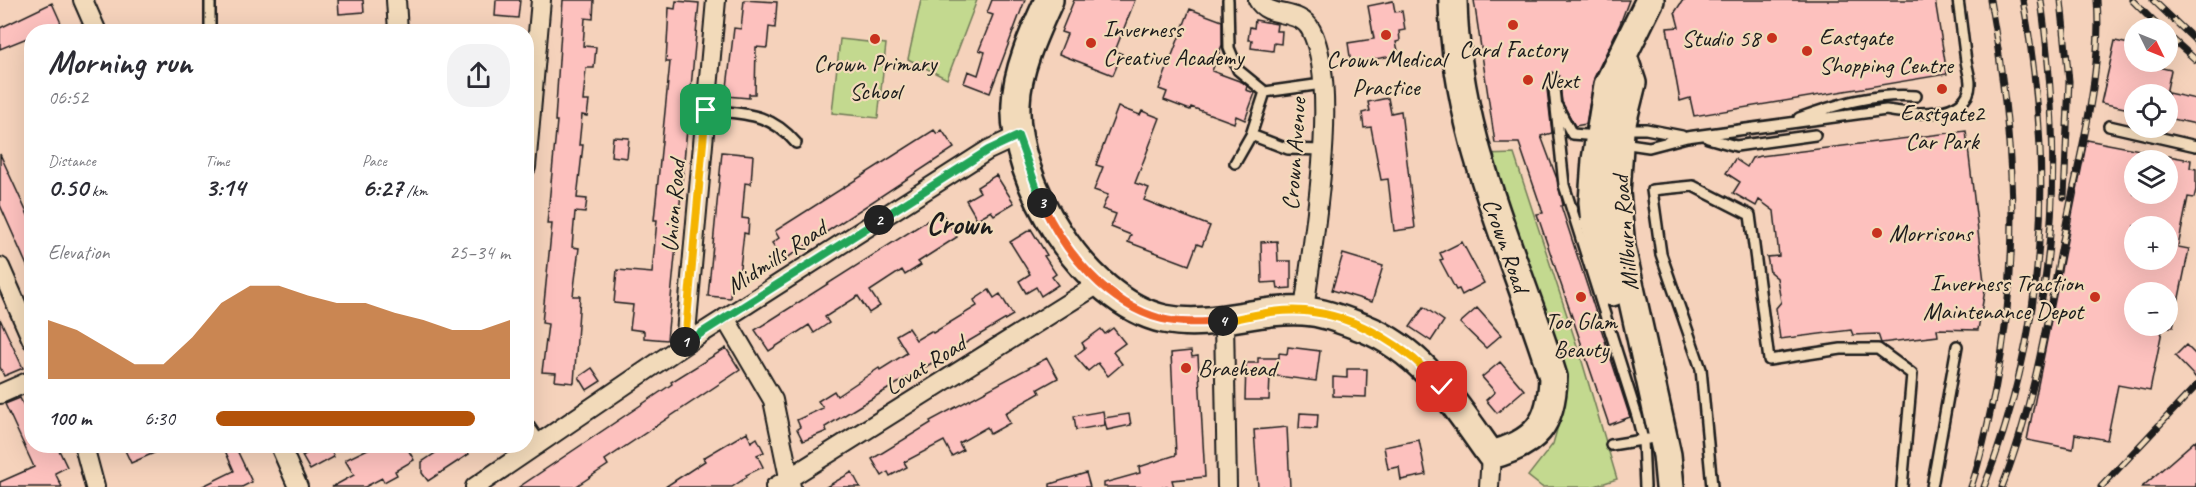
<!DOCTYPE html>
<html lang="en">
<head>
<meta charset="utf-8">
<style>
  :root { --surface:#fff; --page:#f2f2f3; --text:#2b2b33; --muted:#7c7c81; --accent:#b45309 }
  body { margin:0; font-family:Caveat,sans-serif; background:var(--page); color:var(--text); height:100vh; display:flex; flex-direction:column; font-size:22px; white-space:nowrap }
  * { box-sizing:border-box; margin:0 }
  p { font-size:20px; color:var(--muted) }
  .icon { flex:none; width:33px; height:33px; fill:none; stroke:currentColor; stroke-width:2; stroke-linecap:round; stroke-linejoin:round }
  .map { position:relative; flex:1; overflow:hidden }
  .details { position:absolute; left:24px; top:24px; width:510px; height:429px; display:flex; flex-direction:column; background:var(--surface); border-radius:24px; box-shadow:0 6px 24px #0002 }
  .details>* { flex:none }
  .needle { width:39px; rotate:133deg }
  .controls { position:absolute; left:2124px; top:18px; display:grid; gap:12px }
  .controls a { display:grid; place-items:center; width:54px; height:54px; border-radius:50%; background:var(--surface); box-shadow:0 6px 24px #0002; font-size:30px }
  .pin { position:absolute; display:grid; place-items:center; width:51px; height:51px; color:#fff; margin:-26px; border-radius:12px; box-shadow:0 3px 9px #0006 }
  .km { position:absolute; width:30px; height:30px; margin:-15px; border-radius:50%; background:#222; color:#fff; font-size:16px; line-height:30px; text-align:center }
  .round { display:grid; place-items:center; flex:none; width:63px; height:63px; border-radius:24px; background:var(--page) }
  .head { display:flex; align-items:center; justify-content:space-between; height:102px; padding:0 24px }
  h1 { font-size:33px; font-weight:700; line-height:45px }
  .metrics { display:grid; grid-template-columns:repeat(3,1fr); gap:9px; height:102px; padding:6px 24px }
  .metrics div { display:grid; align-content:center }
  .metrics b { font-size:26px; font-weight:700 }
  .metrics small { font-size:16px; font-weight:400 }
  .metrics p { font-size:16px }
  .chart { height:168px; padding:12px 24px }
  .chart p { display:flex; justify-content:space-between }
  .chart svg { width:100%; height:108px; margin-top:6px; fill:var(--accent); opacity:.7 }
  ul { padding:0 24px; list-style:none; font-size:20px }
  li { display:grid; grid-template-columns:96px 72px 1fr; align-items:center; height:45px }
  li i { height:15px; border-radius:8px; background:var(--accent) }
  .map>svg:first-child { display:block }
  .green { fill:#c3d98f; stroke:#707a56; stroke-width:1.5 }
  .building { fill:#fdc1be; stroke:#1c1c1c; stroke-width:1.5; fill-rule:evenodd }
  .lines { fill:none; stroke-linecap:round; stroke-linejoin:round }
  .lane-casing { stroke:#1c1c1c; stroke-width:14 }
  .street-casing { stroke:#1c1c1c; stroke-width:22 }
  .secondary-casing { stroke:#1c1c1c; stroke-width:32 }
  .lane { stroke:#f2daba; stroke-width:9 }
  .street { stroke:#f2daba; stroke-width:18 }
  .secondary { stroke:#f2daba; stroke-width:27 }
  .rail-casing { stroke:#1c1c1c; stroke-width:7 }
  .rail { stroke:#f2daba; stroke-width:4.5; stroke-dasharray:14; stroke-linecap:butt }
  .split-1-casing { stroke:#fff; stroke-width:12 }
  .split-2-casing { stroke:#fff; stroke-width:12 }
  .split-3-casing { stroke:#fff; stroke-width:12 }
  .split-4-casing { stroke:#fff; stroke-width:12 }
  .split-5-casing { stroke:#fff; stroke-width:12 }
  .split-1 { stroke:#f5b400; stroke-width:8 }
  .split-2 { stroke:#22a559; stroke-width:8 }
  .split-3 { stroke:#22a559; stroke-width:8 }
  .split-4 { stroke:#f0652b; stroke-width:8 }
  .split-5 { stroke:#f5b400; stroke-width:8 }
  .poi-dot { fill:#c8321e; stroke:#f2daba; stroke-width:2 }
  .labels { text-anchor:middle; dominant-baseline:central; stroke-width:4.5; stroke-linejoin:round; paint-order:stroke }
  .poi-label { font-size:24px; fill:#1c1c1c; stroke:#f2daba; text-anchor:start }
  .street-label { font-size:24px; fill:#1c1c1c; stroke:#f2daba }
  .district-label { font-size:30px; font-weight:bold; fill:#1c1c1c; stroke:#f2daba }
</style>
</head>
<body>
<div class="map">
<svg width="2196" height="487" viewBox="0 0 2196 487">
  <rect width="100%" height="100%" fill="#f5d2bb"/>
  <filter id="ink" filterUnits="userSpaceOnUse"><feTurbulence type="fractalNoise" baseFrequency=".0167" numOctaves="2"/><feDisplacementMap in="SourceGraphic" scale="12" xChannelSelector="R" yChannelSelector="G"/><feConvolveMatrix kernelMatrix="1 2 1 2 8 2 1 2 1" color-interpolation-filters="sRGB"/></filter>
  <g filter="url(#ink)">
    <path class="green" d="M921,0H977L947,79L908,59Z
      M840,39L886,44L878,118L832,113Z
      M1514,154L1581,358L1617,479L1592,487H1542L1528,476L1553,444L1562,412L1484,155Z"/>
    <path class="building" d="M338,0H363L364,12L339,14Z
      M496,0H520L518,18L495,16Z
      M563,0H594L593,19L585,18L583,46L596,47L594,68H586L583,101H589L587,116L582,115L579,145H583L577,198L587,199L585,213L575,212L572,247L579,248L573,296H580L574,383L555,381L556,373L542,372L548,324L542,323L552,224H547L557,121H555Z
      M744,0L777,2L775,28L769,27L767,48L756,47L755,94H749V98L726,96L734,28L741,29Z
      M992,0H1025L990,93L964,83L968,71L978,75L985,52L979,50L993,15L987,13Z
      M1074,0H1135L1115,51L1122,54L1113,75L1059,54L1067,34L1061,32Z
      M1474,0H1629L1620,24L1594,78L1586,124L1575,126L1562,102L1559,76L1552,72L1546,80L1552,133L1541,136L1557,179L1563,205L1561,206L1630,417L1609,425L1537,214L1543,213L1519,143H1495Z
      M1683,0H1935L1947,74L1694,116L1690,98L1680,101L1667,28L1679,27L1675,12Z
      M676,1L699,3L667,340L644,338V331L630,329L633,305L614,303L617,270L652,273L657,220H654L670,62H666L669,8L675,9Z
      M1393,1L1395,12L1402,11L1405,30L1399,31L1400,41L1396,42L1399,55L1351,63L1348,43L1374,39L1368,6Z
      M52,3L61,23L41,32H32V36L0,49V28Z
      M1190,9L1222,21V45L1212,71L1242,82L1247,86L1246,90L1255,93L1245,120L1236,116L1234,123L1191,107L1190,110L1164,100L1167,92L1159,89Z
      M1255,20L1277,24L1276,31H1282L1281,44L1274,43L1273,51L1251,48L1252,40H1248L1250,27L1254,28Z
      M2115,41L2134,45L2131,61L2171,70L2166,94H2134V110L2101,103Z
      M2168,93L2196,99V124L2168,118Z
      M1388,98L1391,113L1401,111L1415,228L1394,231L1388,179L1381,180L1371,127L1364,128L1362,113L1370,111L1368,102Z
      M1118,107L1140,115L1142,111L1160,118L1135,183L1149,188L1144,200L1210,226L1202,246L1197,244L1189,265L1128,242L1131,235L1111,227L1116,214L1102,209L1108,195L1094,190L1103,167L1096,165Z
      M934,130L937,134L942,130L954,148L784,260L772,243L779,238L775,231Z
      M1966,131L1985,290L1978,330L1937,329L1938,336L1881,343L1878,334L1853,335L1851,330L1780,339L1776,308L1781,302L1777,278L1770,272L1767,257L1779,256L1774,211L1759,200L1756,206L1733,193L1740,182L1726,173L1735,159L1747,167L1752,158L1761,156Z
      M613,137L629,138L627,158L611,156Z
      M2087,140L2161,154L2160,160H2134V194H2168V156L2191,160L2190,168L2196,169V190L2194,198L2188,197L2178,247L2189,249L2173,327H2168V292H2134V326H2163L2150,391L2118,385L2107,440L2075,434L2073,449L2027,440ZM2134,226H2168V260H2134Z
      M722,152L753,155L751,184L745,183L742,218L749,219L748,234L744,233L738,284L731,283L730,298L708,296Z
      M0,154L32,224V277L0,205Z
      M996,175L1014,203L994,215L991,211L977,219L966,200L980,192L977,187Z
      M941,212L957,237L918,262L921,265L905,275L902,270L870,291L880,306L869,313L858,296L825,317L829,323L814,333L809,325L769,351L755,330Z
      M1031,229L1047,255L1044,256L1056,274L1052,277L1058,285L1041,296L1036,287L1026,293L1019,281L1030,274L1010,242Z
      M1277,241L1278,261H1291V288L1278,289L1277,282L1262,283L1261,242Z
      M1462,242L1484,283L1462,295L1459,289L1456,290L1440,260L1443,259L1440,253Z
      M1343,254L1383,266L1372,302L1332,290Z
      M989,290L994,298L1000,294L1013,315L866,402L825,427L827,431L803,441L797,429L800,427L797,420L823,408L818,401L834,391L837,396L879,368L880,370L907,353L896,335L908,328L916,340L931,331L933,333L977,306L974,300Z
      M1424,307L1444,321L1431,341L1410,327Z
      M1477,308L1501,335L1486,348L1460,323Z
      M0,319L23,368L4,376L0,367Z
      M1113,328L1125,343L1113,352L1122,364L1108,376L1098,363L1088,371L1075,356L1085,348L1082,343L1101,329L1105,334Z
      M2186,345L2196,355V378L2175,356Z
      M1288,347L1320,351L1316,381L1270,375L1269,400H1245L1246,363H1258V358H1279V353L1287,354Z
      M726,348L740,370L605,460L608,465L575,487H519L672,384L671,382Z
      M1191,351L1192,357L1198,356L1205,477L1172,480L1174,487H1104V483L1140,473L1139,467L1176,455L1171,353Z
      M1047,358L1058,378L1038,389L1040,393L1005,413L1010,423L990,434L987,427L959,443L963,450L952,456L944,441L904,462L907,467L890,476L888,472L882,476L872,459L931,423L930,421Z
      M1500,362L1524,390L1497,413L1486,400L1495,392L1482,377Z
      M592,368L601,381L587,390L579,377Z
      M1347,369H1367L1366,397L1333,396V377L1347,378Z
      M20,398L25,408L32,405V446H57L67,467L55,473L62,487H0V482L34,467L5,404Z
      M1103,411L1105,425L1076,430L1074,416Z
      M1300,413L1318,414L1317,429L1299,428Z
      M1129,414L1131,425L1107,430L1104,418Z
      M1287,427L1290,487H1258L1254,430Z
      M747,432L751,442L757,438L764,452L757,455L763,467L746,475L747,477L732,487H665L705,461L703,458Z
      M1419,440L1426,475L1401,480L1399,467L1388,469L1384,447Z
      M2196,440V487H2142Z
      M123,446H170L131,463Z
      M223,446H235L252,482L242,487H201L234,471Z
      M320,446H328L334,457L310,470L302,456Z
      M374,446H406L414,460L395,471L397,475L384,482L382,478L365,487H332L354,475L345,460Z
      M446,446H463L469,454L428,481L422,473V462Z
      M852,472L860,487H826Z
      M1086,473L1090,487H1050V484Z"/>
    <g class="lines">
      <g class="lane-casing">
        <path id="lane" d="M210,0V32
          M1228,0L1229,48L1238,70L1265,92L1322,84
          M1553,79L1564,185L1577,226L1581,225
          M1265,92L1251,135L1288,149L1322,150
          M1557,106L1572,134L1598,136
          M706,110C744,114 770,112 796,143
          M1799,118C1838,104 1874,93 1916,96
          M2109,126L2196,146
          M1625,129H1646L1682,136
          M1708,138L1736,146L1815,135
          M1622,143L1649,147L1687,137L1886,110C1909,114 1969,120 1970,84C1970,76 1967,68 1966,61C1963,41 1961,20 1958,0
          M1235,163L1251,135
          M1577,226L1637,416L1643,440L1645,487
          M1611,445L1648,439
          M1712,487L1701,369L1661,254L1652,190L1693,186L1750,215L1769,360L1841,349H1878L1912,374L1902,487
          M1932,487L1957,346"/>
      </g>
      <g class="street-casing">
        <path id="street" d="M83,0L97,32
          M396,0L398,31
          M1258,0C1268,19 1300,8 1311,30C1341,88 1312,243 1304,311
          M526,167L541,0
          M0,267L32,340
          M725,318L773,400L791,487
          M1224,321L1227,487
          M685,344L716,0
          M0,394L32,380
          M526,429L537,445
          M84,446L95,487
          M280,446L298,487
          M475,487L685,344L988,150L1018,136
          M775,487L1100,283
          M1489,487L1491,455"/>
      </g>
      <g class="secondary-casing">
        <path id="secondary" d="M1049,0C1035,31 1017,69 1016,103C1012,181 1084,301 1164,319C1212,329 1256,308 1303,311C1324,312 1345,321 1364,328C1424,352 1455,405 1491,455C1536,443 1552,424 1553,377C1514,251 1455,136 1453,0
          M1623,56L1632,83L1620,131L1616,193L1621,247L1667,455L1670,487
          M1612,292L1595,224L1593,202L1596,160L1608,85L1650,0"/>
      </g>
      <use href="#lane" class="lane"/>
      <use href="#street" class="street"/>
      <use href="#secondary" class="secondary"/>
      <g class="rail-casing">
        <path id="rail" d="M2041,0C2054,98 2059,201 2042,299
          M2061,0L2069,81L2064,197
          M2132,0L2160,28
          M2153,0L2196,41
          M2168,35L2196,60
          M1971,487C1982,455 1988,422 1995,390C2022,254 2014,135 1990,0
          M1984,487C2047,326 2054,169 2023,0
          M2002,487C2034,405 2048,316 2065,230C2079,156 2103,76 2097,0
          M2101,487L2196,386"/>
      </g>
      <use href="#rail" class="rail"/>
    </g>
  </g>
  <g class="lines" filter="url(#ink)">
    <g class="split-1-casing">
      <path id="split-1" d="M685,342L706,110"/>
    </g>
    <g class="split-2-casing">
      <path id="split-2" d="M685,342L684,344L879,220"/>
    </g>
    <g class="split-3-casing">
      <path id="split-3" d="M879,220L988,150L1018,136L1042,203"/>
    </g>
    <g class="split-4-casing">
      <path id="split-4" d="M1042,203C1064,252 1108,305 1162,319C1182,324 1203,322 1223,321"/>
    </g>
    <g class="split-5-casing">
      <path id="split-5" d="M1223,321C1249,317 1277,308 1305,311C1358,316 1408,347 1442,387"/>
    </g>
    <use href="#split-1" class="split-1"/>
    <use href="#split-2" class="split-2"/>
    <use href="#split-3" class="split-3"/>
    <use href="#split-4" class="split-4"/>
    <use href="#split-5" class="split-5"/>
  </g>
  <g class="poi-dot">
    <circle cx="1513" cy="25" r="6"/>
    <circle cx="1386" cy="35" r="6"/>
    <circle cx="1772" cy="38" r="6"/>
    <circle cx="875" cy="39" r="6"/>
    <circle cx="1091" cy="43" r="6"/>
    <circle cx="1807" cy="51" r="6"/>
    <circle cx="1528" cy="80" r="6"/>
    <circle cx="1942" cy="89" r="6"/>
    <circle cx="1877" cy="233" r="6"/>
    <circle cx="1581" cy="297" r="6"/>
    <circle cx="2095" cy="297" r="6"/>
    <circle cx="1186" cy="368" r="6"/>
  </g>
  <g class="labels">
    <g class="poi-label">
      <text x="1103" y="29">Inverness<tspan x="1103" dy="28">Creative Academy</tspan></text>
      <text x="1819" y="37">Eastgate<tspan x="1819" dy="28">Shopping Centre</tspan></text>
      <text x="1760" y="38" text-anchor="end">Studio 58</text>
      <text x="1513" y="49" text-anchor="middle">Card Factory</text>
      <text x="1386" y="59" text-anchor="middle">Crown Medical<tspan x="1386" dy="28">Practice</tspan></text>
      <text x="875" y="63" text-anchor="middle">Crown Primary<tspan x="875" dy="28">School</tspan></text>
      <text x="1540" y="80">Next</text>
      <text x="1942" y="113" text-anchor="middle">Eastgate2<tspan x="1942" dy="28">Car Park</tspan></text>
      <text x="1889" y="233">Morrisons</text>
      <text x="2083" y="283" text-anchor="end">Inverness Traction<tspan x="2083" dy="28">Maintenance Depot</tspan></text>
      <text x="1581" y="321" text-anchor="middle">Too Glam<tspan x="1581" dy="28">Beauty</tspan></text>
      <text x="1198" y="368">Braehead</text>
    </g>
    <g class="street-label">
      <text transform="translate(1294 154) rotate(-86)">Crown Avenue</text>
      <text transform="translate(673 206) rotate(-85)">Union Road</text>
      <text transform="translate(1625 233) rotate(-95)">Millburn Road</text>
      <text transform="translate(1506 245) rotate(71)">Crown Road</text>
      <text transform="translate(776 257) rotate(-33)">Midmills Road</text>
      <text transform="translate(925 365) rotate(-32)">Lovat Road</text>
    </g>
    <g class="district-label">
      <text x="959" y="224">Crown</text>
    </g>
  </g>
</svg>
<div class="controls">
<a><svg class="needle" viewBox="-14 -14 28 28"><path d="M0-13l5 13h-10z" fill="#e53935"/><path d="M0 13l5-13h-10z" fill="#7c7c81"/></svg></a>
<a><svg class="icon" aria-label="locate" viewBox="0 0 24 24"><circle cx="12" cy="12" r="6"/><path d="M12 2v4M12 18v4M2 12h4M18 12h4"/></svg></a>
<a><svg class="icon" aria-label="layers" viewBox="0 0 24 24"><path d="M12 4l9 5-9 5-9-5zM3 14l9 5 9-5"/></svg></a>
<a>+</a>
<a>−</a>
</div>
<div class="pin" style="left:706px;top:110px;background:#1e9e55"><svg class="icon" aria-label="arrive" viewBox="0 0 24 24"><path d="M6 21V4h12l-3 4 3 4H6"/></svg></div>
<div class="pin" style="left:1442px;top:387px;background:#d93025"><svg class="icon" aria-label="check" viewBox="0 0 24 24"><path d="M5 12l5 5 9-10"/></svg></div>
<b class="km" style="left:685px;top:342px">1</b>
<b class="km" style="left:879px;top:220px">2</b>
<b class="km" style="left:1042px;top:203px">3</b>
<b class="km" style="left:1223px;top:321px">4</b>
<section class="details">
<div class="head"><div><h1>Morning run</h1><p>06:52</p></div><a class="round"><svg class="icon" aria-label="share" viewBox="0 0 24 24"><path d="M12 15V3M7 8l5-5 5 5M5 13v7h14v-7"/></svg></a></div>
<div class="metrics">
<div><p>Distance</p><b>0.50<small> km</small></b></div>
<div><p>Time</p><b>3:14</b></div>
<div><p>Pace</p><b>6:27<small> /km</small></b></div>
</div>
<div class="chart"><p><span>Elevation</span>25–34 m</p>
<svg viewBox="0 0 160 44" preserveAspectRatio="none"><path d="M0 44V20L10 24L20 31L30 38L40 38L50 27L60 13L70 6L80 6L90 10L100 13L110 13L120 17L130 20L140 24L150 24L160 20V44z"/></svg>
</div>
<ul>
<li><b>100 m</b>6:30<i style="width:88%"></i></li>
</ul>
</section>
</div>
</body>
</html>
